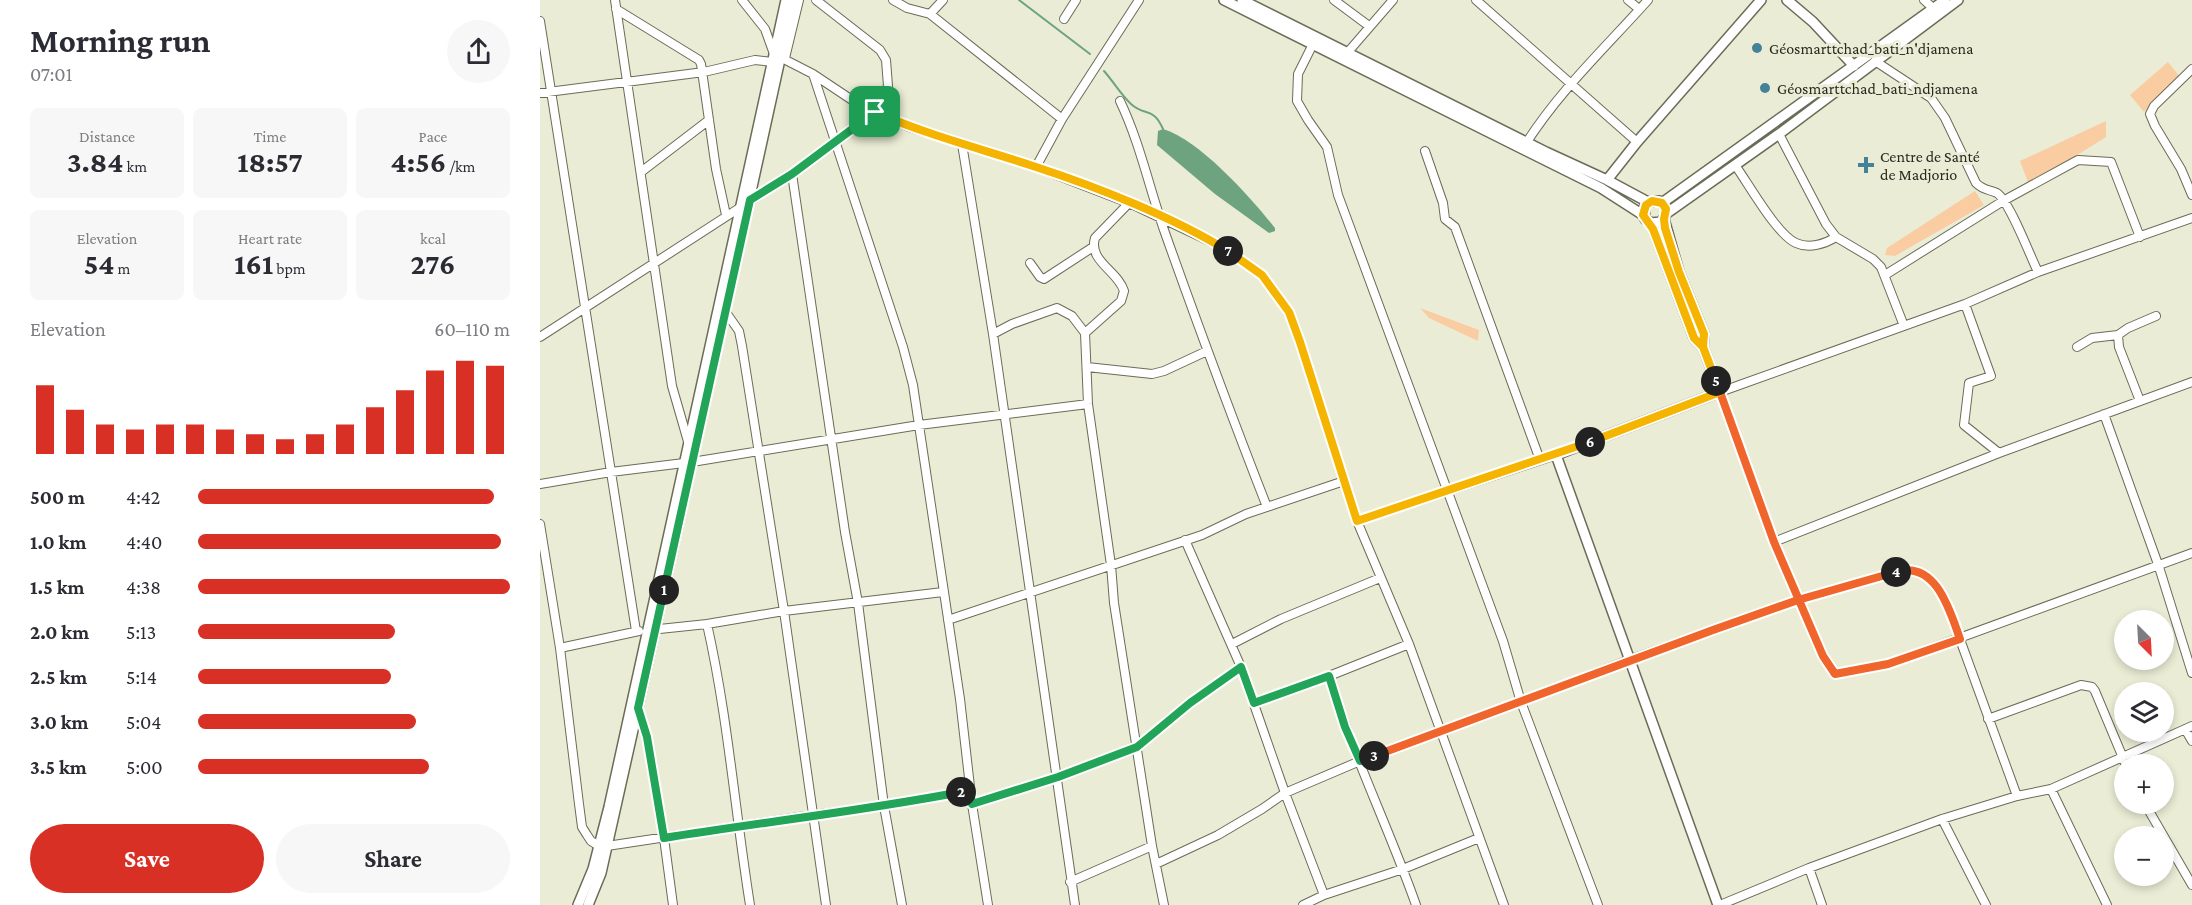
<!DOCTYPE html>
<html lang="en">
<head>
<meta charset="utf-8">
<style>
  :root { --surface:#fff; --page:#f7f7f7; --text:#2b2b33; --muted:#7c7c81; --accent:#d93025 }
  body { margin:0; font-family:"Crimson Pro",serif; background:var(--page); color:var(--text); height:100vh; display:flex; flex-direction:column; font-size:22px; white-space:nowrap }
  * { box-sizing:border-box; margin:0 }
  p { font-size:20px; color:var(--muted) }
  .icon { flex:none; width:33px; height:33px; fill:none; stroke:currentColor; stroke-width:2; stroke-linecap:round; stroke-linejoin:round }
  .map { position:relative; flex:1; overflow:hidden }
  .details { display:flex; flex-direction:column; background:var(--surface); width:540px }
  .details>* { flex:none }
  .needle { width:39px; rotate:156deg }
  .buttons { position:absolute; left:1574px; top:610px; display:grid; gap:12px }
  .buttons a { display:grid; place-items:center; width:60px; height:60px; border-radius:50%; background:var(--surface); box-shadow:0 3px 9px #0003; font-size:30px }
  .pin { position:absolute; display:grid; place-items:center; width:51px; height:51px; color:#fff; margin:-26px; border-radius:12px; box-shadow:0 3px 9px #0006 }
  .km { position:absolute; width:30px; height:30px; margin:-15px; border-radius:50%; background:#222; color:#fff; font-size:16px; line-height:30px; text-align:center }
  .round { display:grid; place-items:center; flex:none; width:63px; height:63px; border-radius:32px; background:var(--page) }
  .overview { display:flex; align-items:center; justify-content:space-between; height:102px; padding:0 30px }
  h1 { font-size:33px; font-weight:700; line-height:45px }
  .figures { display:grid; grid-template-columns:repeat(3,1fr); gap:9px; height:102px; padding:6px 30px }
  .figures div { display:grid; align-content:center; border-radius:9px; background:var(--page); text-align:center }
  .figures b { font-size:30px; font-weight:700 }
  .figures small { font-size:16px; font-weight:400 }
  .figures p { font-size:16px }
  .chart { height:168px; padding:12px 30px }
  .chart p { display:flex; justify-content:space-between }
  .chart svg { width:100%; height:108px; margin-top:6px; stroke:var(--accent); stroke-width:6 }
  .cta { display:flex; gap:12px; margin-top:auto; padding:12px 30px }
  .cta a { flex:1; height:69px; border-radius:36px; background:var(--accent); color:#fff; font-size:24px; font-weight:700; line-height:69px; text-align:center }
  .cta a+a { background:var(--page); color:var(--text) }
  ul { padding:0 30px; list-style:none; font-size:20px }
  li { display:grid; grid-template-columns:96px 72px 1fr; align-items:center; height:45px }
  li i { height:15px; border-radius:8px; background:var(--accent) }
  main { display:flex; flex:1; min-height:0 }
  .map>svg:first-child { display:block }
  .green { fill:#f9cca2 }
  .water { fill:#6ea37f }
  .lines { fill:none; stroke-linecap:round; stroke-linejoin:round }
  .stream { stroke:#6ea37f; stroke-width:2 }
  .minor-casing { stroke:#6b6c58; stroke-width:10 }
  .tertiary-casing { stroke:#6b6c58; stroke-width:12 }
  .minor { stroke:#fff; stroke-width:8 }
  .tertiary { stroke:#fff; stroke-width:9 }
  .split-1-casing { stroke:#fff; stroke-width:12 }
  .split-2-casing { stroke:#fff; stroke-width:12 }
  .split-3-casing { stroke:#fff; stroke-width:12 }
  .split-4-casing { stroke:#fff; stroke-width:12 }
  .split-5-casing { stroke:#fff; stroke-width:12 }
  .split-6-casing { stroke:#fff; stroke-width:12 }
  .split-7-casing { stroke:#fff; stroke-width:12 }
  .split-8-casing { stroke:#fff; stroke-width:12 }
  .split-1 { stroke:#22a559; stroke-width:8 }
  .split-2 { stroke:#22a559; stroke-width:8 }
  .split-3 { stroke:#22a559; stroke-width:8 }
  .split-4 { stroke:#f0652b; stroke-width:8 }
  .split-5 { stroke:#f0652b; stroke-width:8 }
  .split-6 { stroke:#f5b400; stroke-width:8 }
  .split-7 { stroke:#f5b400; stroke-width:8 }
  .split-8 { stroke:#f5b400; stroke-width:8 }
  .poi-dot { fill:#448397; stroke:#ebecd5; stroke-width:2 }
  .labels { text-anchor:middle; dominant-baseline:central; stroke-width:6; stroke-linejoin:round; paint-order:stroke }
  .poi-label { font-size:16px; fill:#292920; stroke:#ebecd5; text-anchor:start }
</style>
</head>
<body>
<main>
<section class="details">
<div class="overview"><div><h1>Morning run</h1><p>07:01</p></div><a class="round"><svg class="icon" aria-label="share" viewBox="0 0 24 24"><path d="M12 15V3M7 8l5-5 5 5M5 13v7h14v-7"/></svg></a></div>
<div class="figures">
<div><p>Distance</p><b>3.84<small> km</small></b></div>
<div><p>Time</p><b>18:57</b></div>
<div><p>Pace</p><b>4:56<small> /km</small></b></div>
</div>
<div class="figures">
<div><p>Elevation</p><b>54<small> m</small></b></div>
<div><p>Heart rate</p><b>161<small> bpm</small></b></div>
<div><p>kcal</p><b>276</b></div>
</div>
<div class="chart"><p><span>Elevation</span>60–110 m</p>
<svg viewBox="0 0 160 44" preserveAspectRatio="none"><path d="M5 44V16M15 44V26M25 44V32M35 44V34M45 44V32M55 44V32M65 44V34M75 44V36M85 44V38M95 44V36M105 44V32M115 44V25M125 44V18M135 44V10M145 44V6M155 44V8"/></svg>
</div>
<ul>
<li><b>500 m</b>4:42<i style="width:95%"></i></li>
<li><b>1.0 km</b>4:40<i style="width:97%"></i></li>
<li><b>1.5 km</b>4:38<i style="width:100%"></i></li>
<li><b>2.0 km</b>5:13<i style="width:63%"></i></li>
<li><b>2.5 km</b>5:14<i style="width:62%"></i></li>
<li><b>3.0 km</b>5:04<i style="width:70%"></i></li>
<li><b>3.5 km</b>5:00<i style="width:74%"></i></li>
</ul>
<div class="cta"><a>Save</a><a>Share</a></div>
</section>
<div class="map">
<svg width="1652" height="905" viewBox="0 0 1652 905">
  <rect width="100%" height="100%" fill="#ebecd5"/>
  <path class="green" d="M1628,62L1640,77L1604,112L1590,95Z
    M1566,121V137L1489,185L1480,161Z
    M1435,191L1444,205L1360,253L1355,256L1345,255L1347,248Z
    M880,308L939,330L938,341L889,318Z"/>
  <path class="water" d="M623,129C661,141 710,197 735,228V231L729,233L675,194L617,145L618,131Z"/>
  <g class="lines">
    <path class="stream" d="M479,0L550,54
      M564,71C573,81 581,95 591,104C605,117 613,106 623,129"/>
    <g class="minor-casing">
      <path id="minor" d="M75,0L132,386L149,445
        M202,0L225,29L234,54L273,74L315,102L335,112L369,127L496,167L589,203L682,247L722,275L749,312L760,342L817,521L869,644L964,905
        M353,0L367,8L390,14L522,119
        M794,0L829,26
        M936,0L1097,142
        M1088,0L1099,9
        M1384,0L1393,8
        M76,9L159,60L161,64L176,169L186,215
        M390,14L403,0
        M524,19L536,0
        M0,21L96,631
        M773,44L758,74L757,101L768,120L787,147L798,195L963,641L981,702L1058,905
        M808,52L853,0
        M245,58L259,0
        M1335,61L1391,98L1405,118L1436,183C1444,191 1449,189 1457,193C1470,202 1490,256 1498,272
        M1652,69L1614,106L1610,114L1615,126L1641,169L1652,195
        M273,74L363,347L373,385L420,699L432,804L448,905
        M0,93L164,72L215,60L232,62
        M580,101C600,143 609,187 624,230C657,323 691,415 727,507
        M1239,134L1286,224L1296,237L1333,259L1341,267L1364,326
        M422,144L453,334L535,905
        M985,145C1018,92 1066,47 1108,0
        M885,151L903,203L905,219L915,227L1000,460
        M1195,165C1208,183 1237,235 1256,243C1269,249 1285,244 1296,237
        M496,167L522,119L599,0
        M101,172L169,120
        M252,174L305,532L318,603L344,806L362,905
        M589,203L555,238C548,261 578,271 584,291L581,301L545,333L548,404L571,565L574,603L612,846L624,905
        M1652,218L1498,272L1425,304L1180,392L1234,542L1283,655L1295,674L1348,664L1652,553
        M490,263L500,277L504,279L553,247
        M1345,275L1463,201L1538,160L1571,162L1600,237
        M1425,304L1451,376L1429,383L1424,425L1459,453
        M185,311L199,331L202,346L244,611L286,905
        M453,334L472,324L517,308L532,316L545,333
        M0,337L252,174L335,112L348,86L346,60L340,50L276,0
        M1537,347L1552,338L1578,335
        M547,367L612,374L624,371L667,351
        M1600,401L1579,347L1578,335L1588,328L1616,316
        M1564,414L1619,567L1652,673
        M0,484L71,472L152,462L379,425L548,404
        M817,521L1016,455
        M0,524L20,648L39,804L42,827L47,835L51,841L59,846H67L272,815L344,806L430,790
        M1234,542L1459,453L1652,382
        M408,620L662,535L706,514L804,481
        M167,624C188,717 195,811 210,905
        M110,630L167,624L244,611L403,592
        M692,644L741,619L840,578
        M869,644L789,676C812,754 849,828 876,905
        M20,648L99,631
        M701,667L745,793L784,895
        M714,703L789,676
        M98,708L107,737L124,838L133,905
        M1448,719L1541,685L1552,687L1555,691L1586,765
        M1645,729L1652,741
        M1511,789L1567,905
        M432,804L518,777L597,747L650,703L701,667L645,540
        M1605,804L1652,885
        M1402,819L1446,905
        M616,864L678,835L722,809L745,793L820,761L981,702L1089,660L1258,600L1365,569C1390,573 1392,582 1406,601L1477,796
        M1269,868L1282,905
        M530,882L612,846
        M763,905L784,895L863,869L939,838
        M1180,905L1269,868L1402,819L1477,796L1511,789L1652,726"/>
    </g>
    <g class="tertiary-casing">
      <path id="tertiary" d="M684,0L1061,188L1103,215
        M702,0L1006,152L1067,180L1108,202L1119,201L1125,206L1127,213L1121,222L1111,223L1105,219L1104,208L1108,202
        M1247,0L1273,22L1314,66
        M1067,180L1097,142L1221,0
        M1122,203L1405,0
        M1127,213L1239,134L1418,0
        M1124,219L1139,272L1164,334L1163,347
        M1111,223L1154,338L1163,347L1180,392L1016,455L1178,905
        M38,905L53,869L69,807L246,0
        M48,905L61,873L93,730L253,0"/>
    </g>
    <use href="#minor" class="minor"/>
    <use href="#tertiary" class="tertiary"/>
  </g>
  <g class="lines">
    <g class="split-1-casing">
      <path id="split-1" d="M124,590L210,200L252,174L335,112"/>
    </g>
    <g class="split-2-casing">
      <path id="split-2" d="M124,590L98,708L107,737L124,838C223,822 322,811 421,792"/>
    </g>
    <g class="split-3-casing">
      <path id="split-3" d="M421,792L430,790L432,804L518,777L597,747L650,703L701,667L714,703L789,676L805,727L820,761L834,756"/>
    </g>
    <g class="split-4-casing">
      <path id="split-4" d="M834,756L1173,630L1258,600L1356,572"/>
    </g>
    <g class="split-5-casing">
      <path id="split-5" d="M1176,381L1234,542L1283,656L1295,674L1348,664L1420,639C1410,611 1396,560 1356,572"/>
    </g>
    <g class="split-6-casing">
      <path id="split-6" d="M1050,442L1180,392L1163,347L1154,338L1113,229L1103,215L1106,205L1112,201L1122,203L1126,209L1124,219L1125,228L1139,272L1164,334L1163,347L1176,381"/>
    </g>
    <g class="split-7-casing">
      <path id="split-7" d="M688,251L722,275L749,312L760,342L817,521L1050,442"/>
    </g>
    <g class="split-8-casing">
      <path id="split-8" d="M335,112C387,135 442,149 496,167C557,187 633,217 688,251"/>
    </g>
    <use href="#split-1" class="split-1"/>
    <use href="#split-2" class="split-2"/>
    <use href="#split-3" class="split-3"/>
    <use href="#split-4" class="split-4"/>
    <use href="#split-5" class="split-5"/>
    <use href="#split-6" class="split-6"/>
    <use href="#split-7" class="split-7"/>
    <use href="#split-8" class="split-8"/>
  </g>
  <g class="poi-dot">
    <circle cx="1217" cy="48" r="6"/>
    <circle cx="1225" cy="88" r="6"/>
    <path d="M1323 156h6v6h6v6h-6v6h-6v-6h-6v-6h6z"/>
  </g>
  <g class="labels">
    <g class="poi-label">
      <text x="1229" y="48">Géosmarttchad_bati_n'djamena</text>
      <text x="1237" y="88">Géosmarttchad_bati_ndjamena</text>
      <text x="1340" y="156">Centre de Santé<tspan x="1340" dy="18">de Madjorio</tspan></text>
    </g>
  </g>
</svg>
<div class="buttons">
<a><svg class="needle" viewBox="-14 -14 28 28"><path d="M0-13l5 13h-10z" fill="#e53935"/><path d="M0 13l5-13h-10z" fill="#7c7c81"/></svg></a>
<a><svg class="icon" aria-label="layers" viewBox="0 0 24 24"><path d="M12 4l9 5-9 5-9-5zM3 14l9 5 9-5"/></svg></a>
<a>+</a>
<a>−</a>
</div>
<div class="pin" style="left:335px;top:112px;background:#1e9e55"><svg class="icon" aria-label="arrive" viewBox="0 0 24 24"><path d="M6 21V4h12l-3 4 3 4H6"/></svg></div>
<b class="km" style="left:124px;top:590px">1</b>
<b class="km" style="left:421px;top:792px">2</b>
<b class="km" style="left:834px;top:756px">3</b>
<b class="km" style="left:1356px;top:572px">4</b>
<b class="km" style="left:1176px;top:381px">5</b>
<b class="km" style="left:1050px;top:442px">6</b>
<b class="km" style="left:688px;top:251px">7</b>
</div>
</main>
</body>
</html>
